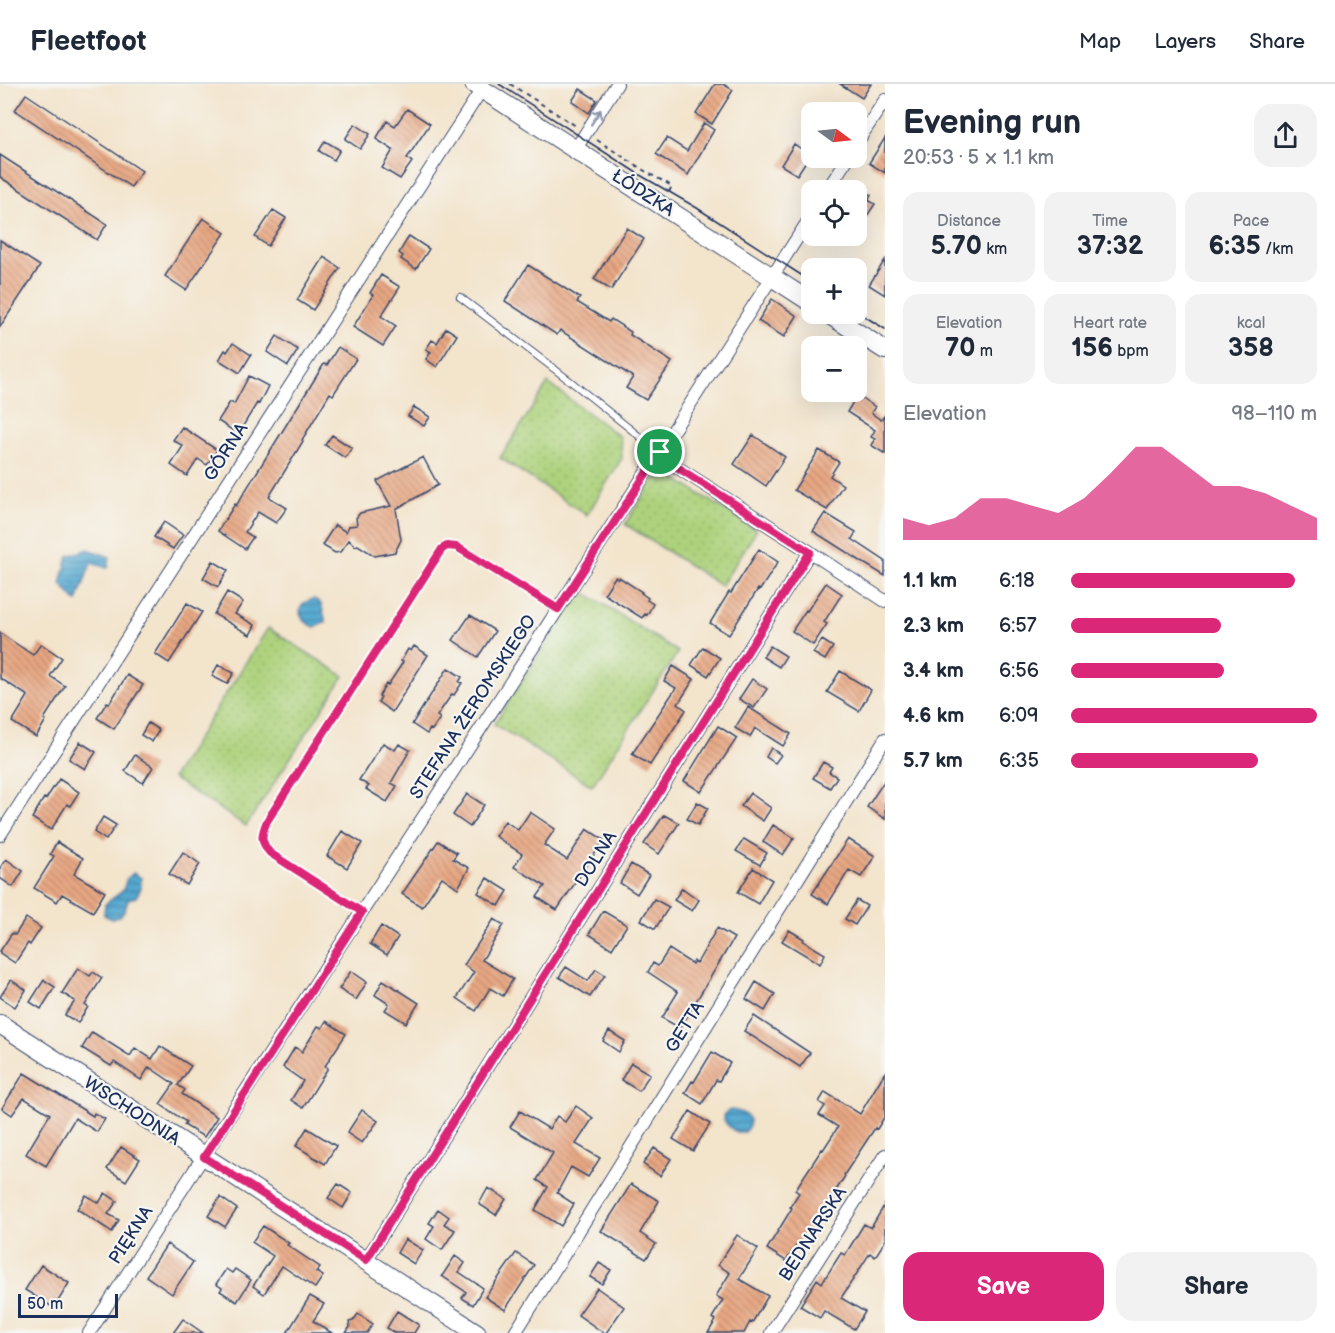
<!DOCTYPE html>
<html lang="en">
<head>
<meta charset="utf-8">
<style>
  :root { --surface:#fff; --page:#f2f2f3; --text:#1f2937; --muted:#747a83; --line:#e0e1e3; --accent:#db2777 }
  body { margin:0; font-family:"Balsamiq Sans",sans-serif; background:var(--page); color:var(--text); height:100vh; display:flex; flex-direction:column; font-size:22px; white-space:nowrap }
  * { box-sizing:border-box; margin:0 }
  p { font-size:20px; color:var(--muted) }
  .icon { flex:none; width:33px; height:33px; fill:none; stroke:currentColor; stroke-width:2; stroke-linecap:round; stroke-linejoin:round }
  .map { position:relative; flex:1; overflow:hidden }
  .details { display:flex; flex-direction:column; background:var(--surface); width:450px }
  .details>* { flex:none }
  .needle { width:39px; rotate:105deg }
  .controls { position:absolute; left:801px; top:18px; display:grid; gap:12px }
  .controls a { display:grid; place-items:center; width:66px; height:66px; border-radius:12px; background:var(--surface); box-shadow:0 6px 24px #0002; font-size:30px }
  .scale { position:absolute; left:18px; bottom:15px; width:100px; box-sizing:border-box; padding-left:6px; border:3px solid #1b2f5e; border-top:0; font-size:16px; line-height:21px; white-space:nowrap; color:#1b2f5e; -webkit-text-stroke:4px #f6f6f2; paint-order:stroke }
  .pin { position:absolute; display:grid; place-items:center; width:51px; height:51px; color:#fff; margin:-26px; border:3px solid #fff; border-radius:50%; box-shadow:0 2px 6px #0007 }
  .round { display:grid; place-items:center; flex:none; width:63px; height:63px; border-radius:18px; background:var(--page) }
  .summary { display:flex; align-items:center; justify-content:space-between; height:102px; padding:0 18px }
  h1 { font-size:33px; font-weight:800; line-height:45px }
  .figures { display:grid; grid-template-columns:repeat(3,1fr); gap:9px; height:102px; padding:6px 18px }
  .figures div { display:grid; align-content:center; border-radius:15px; background:var(--page); text-align:center }
  .figures b { font-size:26px; font-weight:800 }
  .figures small { font-size:16px; font-weight:400 }
  .figures p { font-size:16px }
  .chart { height:168px; padding:12px 18px }
  .chart p { display:flex; justify-content:space-between }
  .chart svg { width:100%; height:108px; margin-top:6px; fill:var(--accent); opacity:.7 }
  .cta { display:flex; gap:12px; margin-top:auto; padding:12px 18px }
  .cta a { flex:1; height:69px; border-radius:18px; background:var(--accent); color:#fff; font-size:24px; font-weight:800; line-height:69px; text-align:center }
  .cta a+a { background:var(--page); color:var(--text) }
  ul { padding:0 18px; list-style:none; font-size:20px }
  li { display:grid; grid-template-columns:96px 72px 1fr; align-items:center; height:45px }
  li i { height:15px; border-radius:8px; background:var(--accent) }
  header { display:flex; align-items:center; gap:36px; box-sizing:border-box; height:84px; padding:0 30px; background:var(--surface); border-bottom:2px solid var(--line) }
  header strong { font-size:28px }
  nav { display:flex; gap:33px; margin-inline-start:auto; font-size:21px }
  main { display:flex; flex:1; min-height:0 }
  .map>svg:first-child { display:block }
  .grass { fill:url(#grass-dots); stroke:#64806d; stroke-width:1.5 }
  .water { fill:url(#water-rules); stroke:#386c97; stroke-width:1.5 }
  .building { fill:url(#building-back-hatch) }
  .lines { fill:none; stroke-linecap:round; stroke-linejoin:round }
  .lane-casing { stroke:#3b4a6e; stroke-width:8 }
  .street-casing { stroke:#3b4a6e; stroke-width:14 }
  .secondary-casing { stroke:#3b4a6e; stroke-width:20 }
  .path { stroke:#3b4a6e; stroke-width:2; stroke-dasharray:4.5 4.5; stroke-linecap:butt }
  .lane { stroke:#fff; stroke-width:6 }
  .street { stroke:#fff; stroke-width:12 }
  .secondary { stroke:#fff; stroke-width:18 }
  .tram { stroke:#1b2f5e; stroke-width:1.5 }
  .oneway { stroke:#8d97ae }
  .route-casing { stroke:#fff; stroke-width:12 }
  .route { stroke:#db2777; stroke-width:8 }
  .labels { text-anchor:middle; dominant-baseline:central; stroke-width:4.5; stroke-linejoin:round; paint-order:stroke }
  .street-label { font-size:18px; fill:#1b2f5e; stroke:#f6f6f2 }
</style>
</head>
<body>
<header>
<strong>Fleetfoot</strong>
<nav><a>Map</a><a>Layers</a><a>Share</a></nav>
</header>
<main>
<div class="map">
<svg width="885" height="1249" viewBox="0 0 885 1249">
  <defs>
    <pattern id="grass-dots" width="8" height="8" patternUnits="userSpaceOnUse" patternTransform="scale(1.5)"><rect width="8" height="8" fill="#add27c"/><path d="M2 2h.1M6 6h.1" fill="none" stroke="#94b56e" stroke-width="1.8" stroke-linecap="round"/></pattern>
    <pattern id="water-rules" width="6" height="5" patternUnits="userSpaceOnUse" patternTransform="scale(1.5)"><rect width="6" height="5" fill="#54a8d0"/><path d="M0 2.5h6" fill="none" stroke="#4589ac"/></pattern>
    <pattern id="building-back-hatch" width="6" height="6" patternUnits="userSpaceOnUse" patternTransform="scale(1.5)"><rect width="6" height="6" fill="#e8a782"/><path d="M-1 5l2 2M0 0l6 6M5-1l2 2" fill="none" stroke="#bb886e"/></pattern>
  </defs>
  <rect width="100%" height="100%" fill="#f6f6f2"/>
  <filter id="ink" filterUnits="userSpaceOnUse"><feTurbulence type="fractalNoise" baseFrequency=".0167" numOctaves="2"/><feDisplacementMap in="SourceGraphic" scale="12" xChannelSelector="R" yChannelSelector="G"/><feConvolveMatrix kernelMatrix="1 2 1 2 8 2 1 2 1" color-interpolation-filters="sRGB"/></filter>
  <filter id="wash" filterUnits="userSpaceOnUse"><feTurbulence type="fractalNoise" baseFrequency=".008" numOctaves="4" result="noise"/><feDisplacementMap in="SourceGraphic" scale="24" xChannelSelector="R" yChannelSelector="G"/><feGaussianBlur stdDeviation="1.35" result="paint"/><feColorMatrix in="noise" values="0 0 0 0 0 0 0 0 0 0 0 0 0 0 0 0 0 1.4 0 .05"/><feComposite in="paint" operator="in"/></filter>
  <g filter="url(#wash)">
    <rect width="100%" height="100%" fill="#f3e4cc"/>
    <path class="grass" d="M548,299L620,353L622,374L587,431L500,374Z
      M671,392L757,446L721,502L625,440L654,395Z
      M581,506L678,568L592,702L494,640Z
      M268,544L344,592L246,742L172,694Z"/>
    <path class="water" d="M88,465L110,473L108,484L91,479L77,518L61,500L68,472Z
      M314,515L321,520L326,538L315,543C298,538 293,519 314,515Z
      M134,789L141,794V804L136,813L128,815C125,827 124,832 112,835L104,831L105,820C108,818 121,808 122,807C128,799 122,795 134,789Z
      M730,1026C744,1027 758,1035 744,1048H736C730,1043 722,1039 724,1030Z"/>
    <g id="blocks">
      <path class="building" d="M715,0H723L733,6L712,40L696,30Z
        M840,0H871L862,14Z
        M580,5L597,16L589,29L572,17Z
        M26,10L142,87L131,103L15,26Z
        M407,25L430,40L407,74L412,78L400,95L382,84L393,66L376,55L387,37L395,42Z
        M704,39L714,46L688,91L656,70L667,54L687,67Z
        M355,40L370,50L360,65L345,55Z
        M885,54V89L869,79Z
        M325,57L340,66L334,76L319,67Z
        M794,60L810,71L797,91L781,81Z
        M0,71L107,140L97,156L0,93Z
        M856,102L871,111L868,116L875,120L867,132L860,128L856,133Z
        M273,126L286,134L268,162L255,153Z
        M203,134L225,149L186,206L165,192Z
        M627,144L644,155L611,206L594,195Z
        M409,152L429,165L416,185L401,175L403,172L399,169Z
        M0,156L40,182L0,243Z
        M324,173L340,184L313,226L297,216Z
        M885,176V211L869,201Z
        M528,181L580,214L577,218L609,238L611,235L631,248L630,251L672,278L646,316L626,304L633,293L560,246L557,251L505,217Z
        M381,191L400,203L381,232L396,242L383,262L353,243L373,211L370,209Z
        M772,215L797,232L784,253L758,237Z
        M446,244L457,251L437,283L426,275L431,268L426,265L432,256L437,259Z
        M277,252L298,266L288,282L267,268Z
        M233,259L251,271L240,289L219,276L225,266L227,268Z
        M338,263L356,275L333,311L330,309L302,356L303,357L269,413L287,424L276,439L258,428L245,448L253,453L245,465L218,447L235,420L236,422L324,280L327,281Z
        M249,292L268,302L259,320L257,319L238,350L218,337L230,318L234,320Z
        M857,311L875,323L871,329L881,336L885,331V370L871,361L875,355L871,353L875,346L847,328Z
        M414,323L430,333L424,342L408,332Z
        M182,343L217,366L207,381L198,375L187,392L171,381L183,362L173,356Z
        M332,351L352,364L345,374L325,361Z
        M753,351L785,373L766,402L734,380Z
        M819,366L839,378L830,392L843,401L827,426L794,406Z
        M423,373L438,401L396,425L401,456L395,468L375,472L358,461L355,462L349,456L340,468L335,469L322,461L335,441L346,448L349,442L357,441L356,434L360,429L391,422L377,397Z
        M825,429L856,448L852,455L885,477V492L862,478L813,447Z
        M164,438L183,451L173,465L154,453Z
        M759,465L778,478L760,506L758,505L729,551L710,539L729,508L731,509Z
        M213,477L228,486L218,503L203,494Z
        M615,493L618,495L619,493L642,508L641,509L648,514L647,516L653,520L647,531L645,530L642,534L604,510Z
        M826,499L842,510L824,538L827,540L813,561L792,547L806,526L807,527Z
        M227,508L243,518L235,530L255,541L250,551L214,530Z
        M187,519L202,528L169,579L155,570Z
        M470,531L495,547L478,573L453,556Z
        M0,549L33,571L41,560L62,574L50,592L65,602L44,635L46,636L36,653L12,638L28,612L0,594Z
        M822,556L833,563L825,576L813,569Z
        M414,562L428,571L392,628L378,618L381,613L379,612L386,600L388,601L396,589L403,578L401,577L408,565L411,567Z
        M770,562L786,572L779,583L763,573Z
        M703,563L720,574L708,592L691,581Z
        M218,581L234,589L227,600L212,592Z
        M673,582L694,595L678,620L686,626L650,681L632,670L676,604L664,597Z
        M448,584L462,593L459,598L462,599L454,611L452,610L439,629L437,632L440,634L432,646L430,645L427,650L412,640Z
        M840,587L871,606L859,627L827,608Z
        M127,591L143,601L114,645L97,634L107,618L109,620Z
        M752,595L767,605L754,624L739,615Z
        M748,623L791,650L783,662L755,644L750,653L735,644Z
        M148,639L159,646L152,658L141,651Z
        M718,642L737,654L701,708L684,697Z
        M80,658L96,668L85,685L69,675Z
        M383,659L395,666L399,660L410,666L391,699L397,702L387,718L366,705L369,702L359,696Z
        M771,664L781,671L775,679L766,673Z
        M135,671L153,683L143,699L125,687Z
        M823,678L832,683L829,688L837,693L830,704L813,694Z
        M59,695L79,708L70,722L67,720L51,746L32,734L44,714L46,715Z
        M885,696V735L867,723Z
        M750,709L771,724L763,737L741,722Z
        M467,710L484,721L470,743L453,731Z
        M697,718L708,724L698,741L687,735Z
        M530,728L555,745L544,761L567,776L587,745L604,756L557,826L537,813L545,802L514,783L522,770L495,752L505,737L518,746Z
        M664,731L679,739L659,770L644,760Z
        M103,733L116,741L106,756L94,748Z
        M773,741L794,754L783,771L763,758Z
        M342,747L362,759L347,784L327,772Z
        M744,755L767,769L760,781L736,767Z
        M848,755L875,772L861,793L849,786L828,820L812,810Z
        M438,757L457,769L453,775L469,784L458,804L442,793L422,823L402,810Z
        M57,758L83,774L74,790L105,808L93,828L62,810L57,818L34,804L54,772L50,770Z
        M183,768L200,780L187,801L169,790Z
        M6,775L23,787L13,803L0,794V784Z
        M631,780L649,791L637,810L620,799Z
        M753,784L772,796L758,820L738,808Z
        M487,794L508,807L499,822L478,809Z
        M682,804L699,816L692,827L674,816Z
        M654,815L669,823L655,845L641,836Z
        M857,816L867,822L855,841L845,835Z
        M603,827L627,841L612,865L589,850Z
        M26,834L41,844L30,861L28,859L15,879L0,869V867L12,849L15,851Z
        M494,835L504,841L482,876L513,895L503,912L490,904L476,927L457,914L474,888L464,881Z
        M381,842L398,853L387,871L370,860Z
        M717,844L734,854L680,944L662,934L678,908L648,888L653,879L658,882L669,865L692,880L694,877L697,879Z
        M789,846L804,855L803,857L825,870L820,880L782,857Z
        M566,883L588,897L596,885L605,891L590,913L559,893Z
        M78,884L90,892L93,888L102,894L85,921L88,923L78,939L65,931L75,917L62,909Z
        M351,887L367,898L356,916L339,905Z
        M11,896L26,906L15,923L0,913Z
        M44,896L55,903L41,925L30,918Z
        M383,896L419,919L406,939L385,926L389,920L375,911Z
        M756,898L775,910L765,927L746,915Z
        M754,932L810,969L800,983L744,947Z
        M326,937L346,950L325,982L328,984L303,1024L291,1016L303,997L283,983L295,963L302,968L318,942L322,944Z
        M609,947L625,957L619,968L603,957Z
        M92,948L130,972L135,964L152,975L160,962L191,982L178,1001L185,1006L182,1010L217,1033L204,1053L184,1041L186,1038L160,1020L174,1000L149,983L141,996L114,978L111,982L82,964Z
        M712,968L730,979L719,997L716,996L702,1020L685,1009L692,997L694,998Z
        M631,979L650,990L639,1007L621,996Z
        M885,988V1032L877,1045L875,1044L844,1091L845,1092L806,1154H807L800,1165L796,1162L786,1177L767,1165L792,1124L790,1123L799,1109L795,1106L822,1065L823,1066L838,1043L819,1031L825,1022L819,1018L825,1008L860,1030Z
        M24,989L93,1032L94,1029L105,1035L97,1048L75,1034L46,1082L26,1070L50,1030L24,1014L12,1031L2,1024Z
        M576,1022L593,1034L576,1060L600,1074L588,1093L571,1083L557,1109L574,1120L561,1142L535,1126L548,1103L537,1096L553,1069L510,1043L520,1027L549,1045L557,1032L565,1038Z
        M362,1026L378,1037L362,1059L347,1049Z
        M690,1027L710,1040L693,1067L673,1055Z
        M307,1044L336,1062L325,1080L296,1062Z
        M121,1063L140,1075L126,1097L107,1085Z
        M654,1064L671,1075L660,1092L643,1080Z
        M338,1100L352,1109L343,1124L328,1114Z
        M631,1100L659,1117L640,1149L656,1160L646,1175L601,1147Z
        M488,1104L506,1115L496,1131L479,1120Z
        M105,1109L117,1117L108,1130L119,1136L112,1148L77,1125L86,1111L99,1119Z
        M220,1113L237,1125L225,1143L208,1132Z
        M885,1120V1157L875,1173L870,1169L841,1214L865,1228L854,1245L824,1227L820,1234L800,1222L817,1195L822,1199L841,1169L845,1171L864,1140L871,1144Z
        M438,1125L449,1133L444,1140L455,1146L442,1166L426,1155L434,1142L429,1139Z
        M263,1142L289,1159L287,1161L320,1183L316,1188L323,1192L315,1204L282,1182L264,1210L253,1202L273,1172L252,1158Z
        M737,1151L758,1165L739,1195L768,1212L752,1239L750,1238L744,1249H708L716,1236L712,1234L723,1216L716,1212L730,1189L718,1181Z
        M405,1155L423,1166L414,1180L397,1169Z
        M167,1160L193,1178L172,1210L146,1192Z
        M516,1169L534,1181L505,1226L485,1213Z
        M455,1172L465,1179L459,1188L483,1204L473,1221L462,1214L466,1208L442,1192Z
        M599,1179L611,1186L602,1200L590,1193Z
        M41,1181L69,1199L54,1224L25,1206Z
        M226,1185L232,1189L235,1185L251,1196L237,1218L220,1207L222,1204L216,1200Z
        M597,1204L624,1223L606,1249H604L578,1231Z
        M310,1212L324,1220L313,1237L332,1249H287Z
        M397,1227L419,1241L414,1249H395L387,1244Z
        M358,1230L373,1240L367,1249H346L350,1243L349,1238L353,1237Z
        M183,1235L203,1249H173Z"/>
    </g>
  </g>
  <g filter="url(#ink)">
    <use href="#blocks" fill-opacity="0" stroke="#3b4a6e" stroke-width="1.5"/>
    <g class="lines">
      <g class="lane-casing">
        <path id="lane" d="M460,213L574,300L659,368
          M361,828L270,769C260,757 261,751 267,737L442,465L447,462L457,463L558,525"/>
      </g>
      <g class="street-casing">
        <path id="street" d="M856,60L885,16
          M575,66L617,0
          M827,106L848,74
          M660,368L671,379L683,387L810,468
          M0,751L482,5
          M366,1176L810,468L885,517
          M89,1249L558,525L812,131
          M515,1249L885,655
          M771,1249L885,1071"/>
      </g>
      <g class="secondary-casing">
        <path id="secondary" d="M474,0L812,219
          M828,230L885,266
          M0,940L477,1249"/>
      </g>
      <path class="path" d="M510,0L576,42
        M597,56L648,89L672,102L669,108"/>
      <use href="#lane" class="lane"/>
      <use href="#street" class="street"/>
      <use href="#secondary" class="secondary"/>
      <path class="tram" d="M499,0L640,91L697,124L812,198
        M856,227L885,245"/>
    </g>
    <defs><path id="oneway-shaft" d="M-6 0H5M1.5-3L5.5 0L1.5 3" fill="none" stroke-width="1.6" stroke-linecap="round" stroke-linejoin="round" transform="scale(1.5)"/></defs>
    <use class="oneway" href="#oneway-shaft" transform="translate(596 33) rotate(-57)"/>
  </g>
  <g class="lines" filter="url(#ink)">
    <g class="route-casing">
      <path id="route" d="M660,368L672,379L683,387L810,468L366,1176L204,1073L362,828L270,769C260,757 261,751 267,737L442,465L447,462L457,463L558,525Z"/>
    </g>
    <use href="#route" class="route"/>
  </g>
  <g class="labels">
    <g class="street-label">
      <text transform="translate(643 109) rotate(33)">ŁÓDZKA</text>
      <text transform="translate(226 368) rotate(-57)">GÓRNA</text>
      <text transform="translate(473 623) rotate(-57)">STEFANA ŻEROMSKIEGO</text>
      <text transform="translate(596 775) rotate(-58)">DOLNA</text>
      <text transform="translate(685 943) rotate(-58)">GETTA</text>
      <text transform="translate(132 1027) rotate(33)">WSCHODNIA</text>
      <text transform="translate(813 1150) rotate(-57)">BEDNARSKA</text>
      <text transform="translate(131 1151) rotate(-57)">PIĘKNA</text>
    </g>
  </g>
</svg>
<div class="controls">
<a><svg class="needle" viewBox="-14 -14 28 28"><path d="M0-13l5 13h-10z" fill="#e53935"/><path d="M0 13l5-13h-10z" fill="#747a83"/></svg></a>
<a><svg class="icon" aria-label="locate" viewBox="0 0 24 24"><circle cx="12" cy="12" r="6"/><path d="M12 2v4M12 18v4M2 12h4M18 12h4"/></svg></a>
<a>+</a>
<a>−</a>
</div>
<div class="scale">50 m</div>
<div class="pin" style="left:660px;top:368px;background:#1e9e55"><svg class="icon" aria-label="arrive" viewBox="0 0 24 24"><path d="M6 21V4h12l-3 4 3 4H6"/></svg></div>
</div>
<section class="details">
<div class="summary"><div><h1>Evening run</h1><p>20:53 · 5 × 1.1 km</p></div><a class="round"><svg class="icon" aria-label="share" viewBox="0 0 24 24"><path d="M12 15V3M7 8l5-5 5 5M5 13v7h14v-7"/></svg></a></div>
<div class="figures">
<div><p>Distance</p><b>5.70<small> km</small></b></div>
<div><p>Time</p><b>37:32</b></div>
<div><p>Pace</p><b>6:35<small> /km</small></b></div>
</div>
<div class="figures">
<div><p>Elevation</p><b>70<small> m</small></b></div>
<div><p>Heart rate</p><b>156<small> bpm</small></b></div>
<div><p>kcal</p><b>358</b></div>
</div>
<div class="chart"><p><span>Elevation</span>98–110 m</p>
<svg viewBox="0 0 160 44" preserveAspectRatio="none"><path d="M0 44V35L10 38L20 35L30 27L40 27L50 30L60 33L70 27L80 17L90 6L100 6L110 14L120 22L130 22L140 25L150 30L160 35V44z"/></svg>
</div>
<ul>
<li><b>1.1 km</b>6:18<i style="width:91%"></i></li>
<li><b>2.3 km</b>6:57<i style="width:61%"></i></li>
<li><b>3.4 km</b>6:56<i style="width:62%"></i></li>
<li><b>4.6 km</b>6:09<i style="width:100%"></i></li>
<li><b>5.7 km</b>6:35<i style="width:76%"></i></li>
</ul>
<div class="cta"><a>Save</a><a>Share</a></div>
</section>
</main>
</body>
</html>
